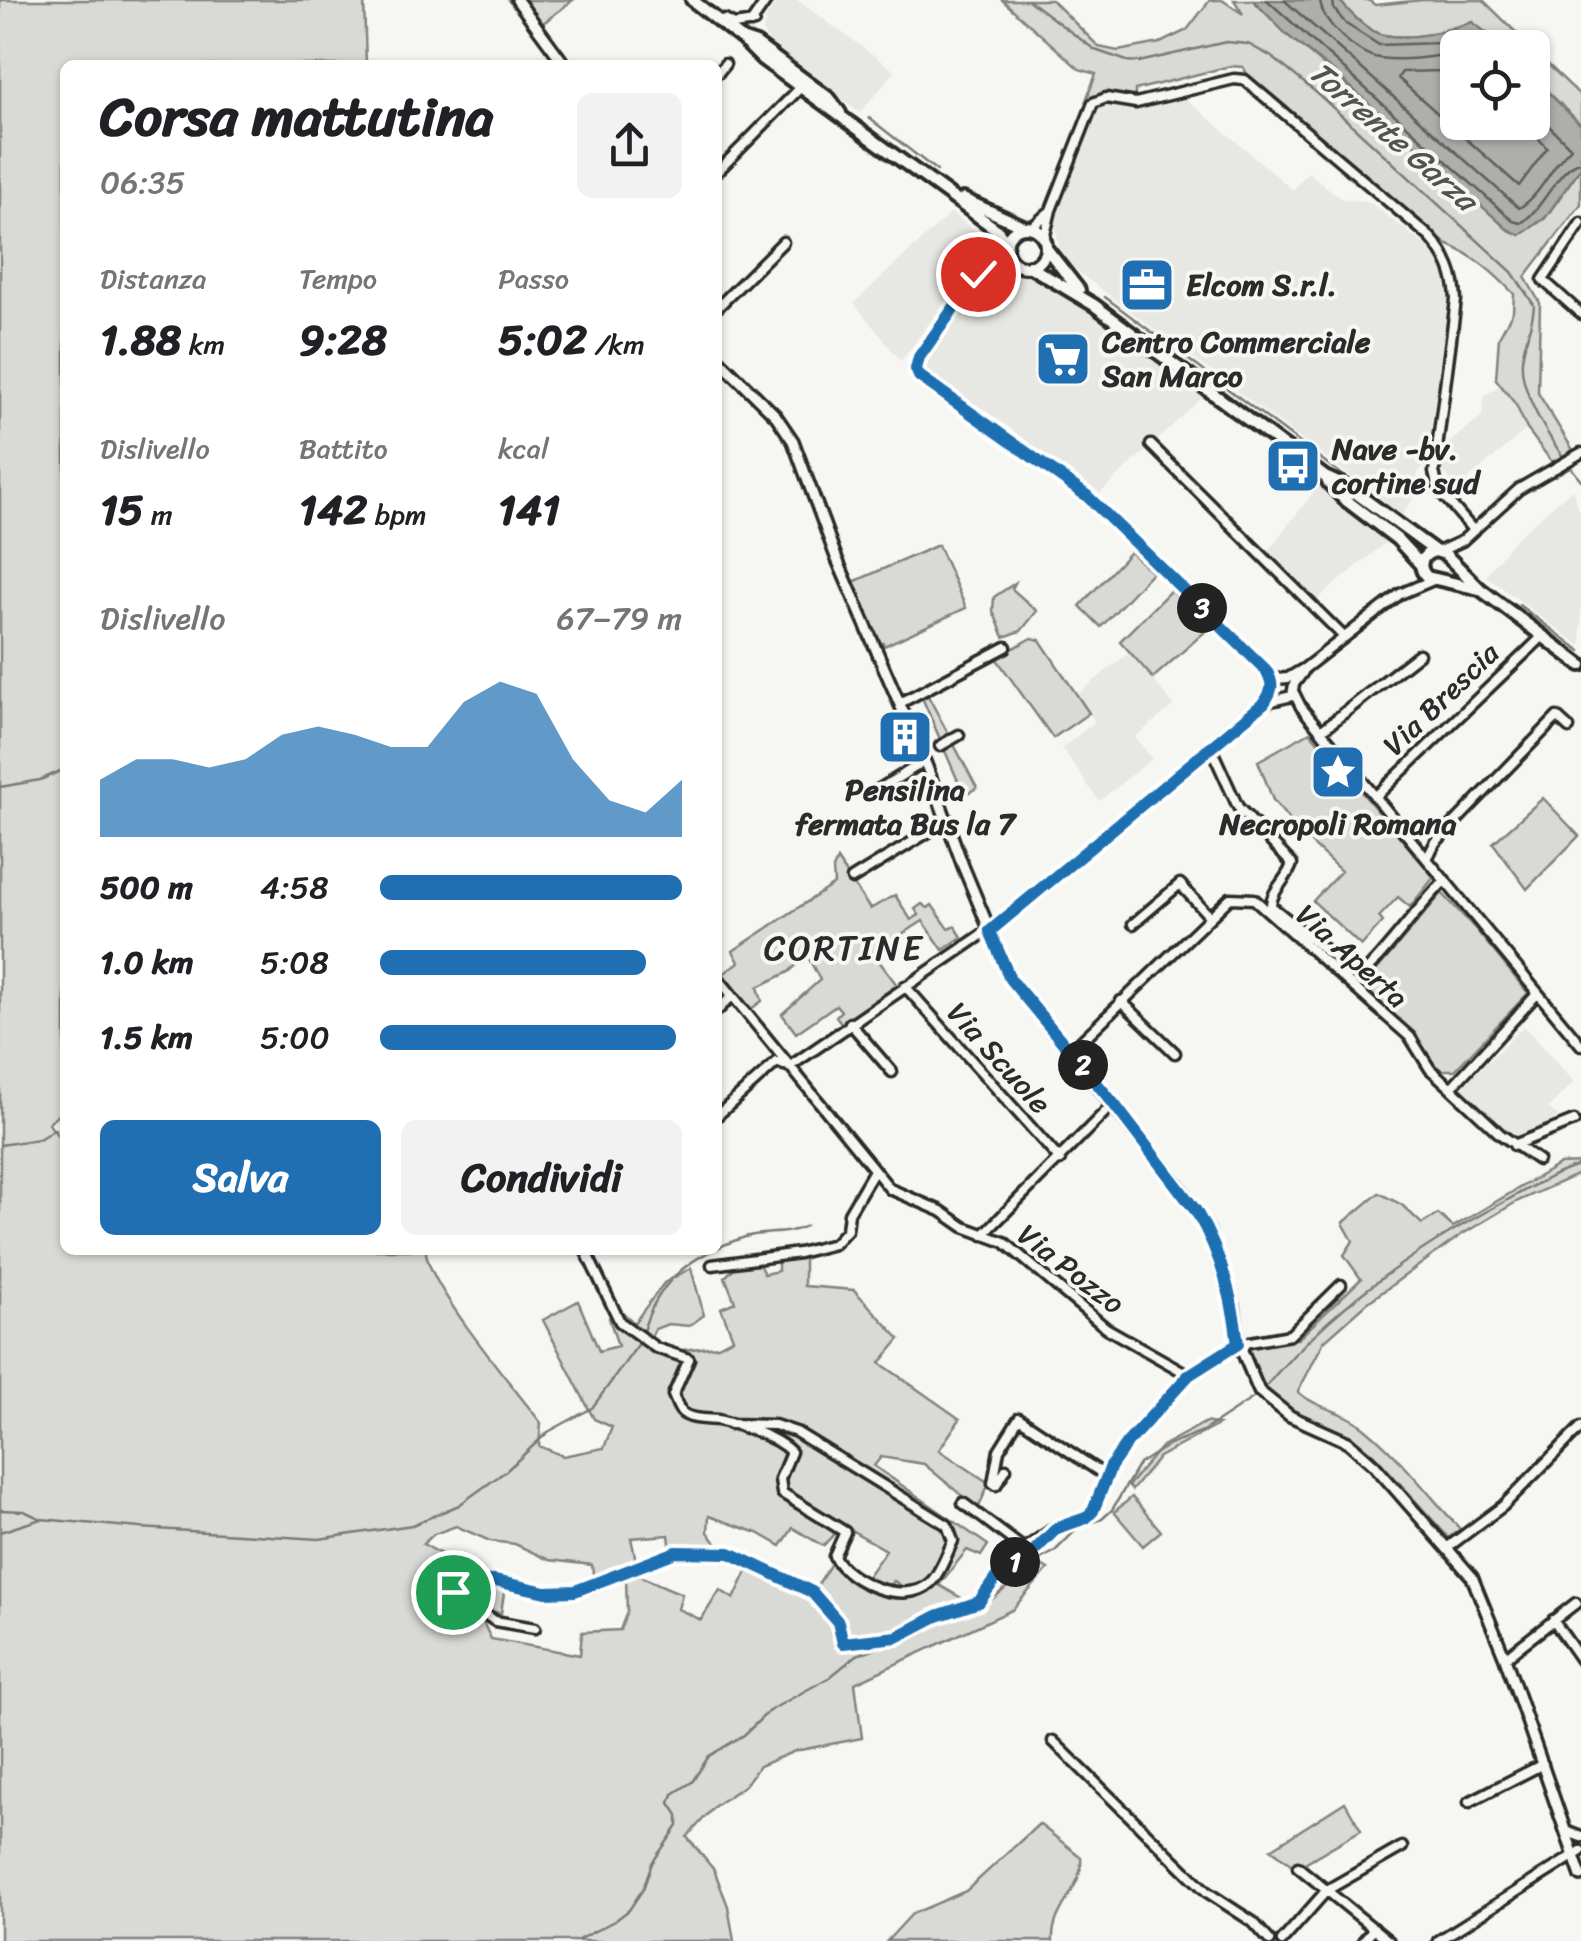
<!DOCTYPE html>
<html lang="it">
<head>
<meta charset="utf-8">
<style>
  :root { --surface:#fff; --page:#f2f2f2; --text:#202124; --muted:#757577; --accent:#1f6fb2 }
  body { margin:0; font-family:Sriracha,sans-serif; background:var(--page); color:var(--text); height:100vh; display:flex; flex-direction:column; font-size:38px; white-space:nowrap }
  * { box-sizing:border-box; margin:0 }
  p { font-size:32px; color:var(--muted) }
  .icon { flex:none; width:55px; height:55px; fill:none; stroke:currentColor; stroke-width:2; stroke-linecap:round; stroke-linejoin:round }
  .map { position:relative; flex:1; overflow:hidden }
  .sheet { position:absolute; left:60px; top:60px; width:662px; height:1195px; display:flex; flex-direction:column; background:var(--surface); border-radius:15px; box-shadow:0 2px 8px #0004 }
  .sheet>* { flex:none }
  .tools { position:absolute; left:1440px; top:30px; display:grid; gap:20px }
  .tools a { display:grid; place-items:center; width:110px; height:110px; border-radius:15px; background:var(--surface); box-shadow:0 2px 8px #0004; font-size:50px }
  .pin { position:absolute; display:grid; place-items:center; width:85px; height:85px; color:#fff; margin:-42px; border:5px solid #fff; border-radius:50%; box-shadow:0 2px 10px #0007 }
  .km { position:absolute; width:50px; height:50px; margin:-25px; border-radius:50%; background:#222; color:#fff; font-size:28px; line-height:50px; text-align:center }
  .round { display:grid; place-items:center; flex:none; width:105px; height:105px; border-radius:15px; background:var(--page) }
  .summary { display:flex; align-items:center; justify-content:space-between; height:170px; padding:0 40px }
  h1 { font-size:55px; font-weight:800; line-height:75px }
  .stats { display:grid; grid-template-columns:repeat(3,1fr); gap:15px; height:170px; padding:10px 40px }
  .stats div { display:grid; align-content:center }
  .stats b { font-size:42px; font-weight:800 }
  .stats small { font-size:28px; font-weight:400 }
  .stats p { font-size:28px }
  .chart { height:280px; padding:20px 40px }
  .chart p { display:flex; justify-content:space-between }
  .chart svg { width:100%; height:180px; margin-top:10px; fill:var(--accent); opacity:.7 }
  .primary-button { display:flex; gap:20px; margin-top:auto; padding:20px 40px }
  .primary-button a { flex:1; height:115px; border-radius:15px; background:var(--accent); color:#fff; font-size:40px; font-weight:800; line-height:115px; text-align:center }
  .primary-button a+a { background:var(--page); color:var(--text) }
  ul { padding:0 40px; list-style:none; font-size:32px }
  li { display:grid; grid-template-columns:160px 120px 1fr; align-items:center; height:75px }
  li i { height:25px; border-radius:12px; background:var(--accent) }
  .map>svg:first-child { display:block }
  .built { fill:#e7e7e3 }
  .green { fill:#d9d9d5; stroke:#828280; stroke-width:2.5 }
  .water { fill:#aeaeab; stroke:#7a7a78; stroke-width:2.5 }
  .lines { fill:none; stroke-linecap:round; stroke-linejoin:round }
  .shore { stroke:#5f5f5e; stroke-width:2.5 }
  .stream { stroke:#7a7a78; stroke-width:2.5 }
  .minor-casing { stroke:#2b2b2b; stroke-width:15 }
  .tertiary-casing { stroke:#2b2b2b; stroke-width:16 }
  .secondary-casing { stroke:#2b2b2b; stroke-width:18 }
  .minor { stroke:#f6f6f2; stroke-width:8 }
  .tertiary { stroke:#f6f6f2; stroke-width:9 }
  .secondary { stroke:#f6f6f2; stroke-width:10 }
  .route-casing { stroke:#fff; stroke-width:20 }
  .route { stroke:#1f6fb2; stroke-width:12 }
  .labels { text-anchor:middle; dominant-baseline:central; stroke-width:8; stroke-linejoin:round; paint-order:stroke }
  .poi-label { font-size:30px; font-weight:bold; fill:#2b2b2b; stroke:#f6f6f2; text-anchor:start }
  .street-label { font-size:30px; fill:#2b2b2b; stroke:#f6f6f2 }
  .water-label { font-size:32px; font-style:italic; fill:#525251; stroke:#f6f6f2 }
  .quarter-label { font-size:35px; letter-spacing:2.5px; fill:#2b2b2b; stroke:#f6f6f2 }
</style>
</head>
<body>
<div class="map">
<svg width="1581" height="1941" viewBox="0 0 1581 1941">
  <rect width="100%" height="100%" fill="#f6f6f2"/>
  <filter id="ink" filterUnits="userSpaceOnUse"><feTurbulence type="fractalNoise" baseFrequency=".01" numOctaves="2"/><feDisplacementMap in="SourceGraphic" scale="20" xChannelSelector="R" yChannelSelector="G"/><feConvolveMatrix kernelMatrix="1 2 1 2 8 2 1 2 1" color-interpolation-filters="sRGB"/></filter>
  <g filter="url(#ink)">
    <path class="built" d="M778,0H797L895,71L860,113L767,40L763,31L766,18Z
      M1186,99L1293,190L1308,172L1342,199L1368,201L1433,251L1443,267L1449,302L1426,462L1417,475L1421,487L1402,515L1061,259L1055,222L1096,110L1106,105L1131,110Z
      M951,213L988,240L961,263L969,270L901,361L854,303Z
      M1003,268L1037,274L1203,397L1097,496L924,370L921,364L988,275Z
      M1500,385L1516,405L1527,429L1458,488L1442,470L1441,450L1482,416L1484,397Z
      M1319,485L1391,538L1313,603L1265,555Z
      M1572,489L1581,515V646L1486,576L1512,542Z
      M1130,652L1174,705L1135,737L1152,759L1099,801L1062,748L1095,722L1078,694Z
      M1524,1026L1574,1082L1548,1108L1559,1117L1514,1141L1458,1091Z"/>
    <path class="green" d="M0,0H364L366,65H65V1109L48,1123L59,1137L65,1134V1250H426C425,1283 517,1391 541,1423L539,1446L563,1456L604,1448L612,1427L594,1419L543,1320L578,1301L599,1351L618,1346L609,1318L612,1314C629,1340 658,1348 684,1361L671,1390L683,1416L693,1422L724,1426L775,1443L790,1454L778,1481L780,1491L838,1530L823,1546L793,1528L781,1546L758,1533L709,1516L708,1532L716,1543L714,1551L678,1548L671,1551L669,1535L631,1538L636,1561L594,1582L592,1565L549,1560L515,1544L490,1541L456,1526L434,1534L423,1544L479,1575V1580L454,1579L447,1588L448,1594L480,1616L491,1639L580,1655L582,1632L620,1630L627,1612L626,1577L636,1571L637,1575L682,1594L678,1609L701,1620L720,1590L734,1599L750,1565L808,1595L812,1593L837,1622L842,1646L890,1639L883,1644L920,1632L939,1618L980,1604C988,1598 990,1592 996,1584C1005,1571 1019,1565 1032,1559L1048,1569L1012,1610L855,1683L862,1738L795,1751L759,1766L745,1785L715,1806L687,1837L714,1870L728,1906L734,1941H0Z
      M508,0H573L533,31Z
      M1002,0H1052L1099,47L1118,51L1160,43L1187,30L1210,0H1222L1243,14L1234,0H1253C1333,81 1429,147 1507,229L1520,235L1545,218L1581,167V204L1525,277L1540,303L1538,393L1573,450L1552,462L1527,429L1516,405L1496,379L1499,337L1513,311L1514,294C1494,273 1474,255 1446,244L1249,77L1243,67L1230,66L1135,90V98C1116,97 1101,87 1085,103L1096,74L1079,69Z
      M1339,0H1368L1375,5L1422,0H1483L1531,47H1504L1472,22C1445,31 1413,41 1384,35C1367,32 1350,13 1339,0Z
      M1532,49L1581,96V125L1533,77Z
      M938,545L966,608L884,646L883,643L878,645L851,583Z
      M1130,552L1152,572L1101,627L1080,606Z
      M1015,583L1012,589L1037,611L1021,631L1004,637L993,611L994,597Z
      M1171,590L1208,629L1153,678L1120,641Z
      M1032,638L1040,640L1089,713L1053,738L996,658Z
      M926,692L977,788L964,795L921,695Z
      M1310,732L1434,877L1410,907L1398,897L1379,917L1383,922L1361,946L1313,901L1341,871L1299,832L1273,800L1258,761Z
      M1543,798L1579,836L1527,889L1493,843Z
      M837,860L870,909L895,895L911,920L919,915L915,909L922,904L928,908L932,905L949,929L955,926L962,937L943,950L923,921L873,953L897,985L842,1024L836,1016L841,1011L836,1005L796,1033L782,1014L820,980L807,955L789,972L758,987L762,1001L751,1009L718,978L739,962L733,951L834,884L833,869Z
      M1442,893L1478,932L1528,993L1455,1070H1442L1434,1065L1414,1034L1359,982L1376,971Z
      M1581,1163V1173L1518,1201L1461,1235L1367,1303L1324,1341L1298,1392C1317,1409 1342,1410 1361,1425C1398,1454 1428,1494 1460,1529L1449,1538L1372,1453L1349,1435L1298,1414L1265,1389L1247,1343L1288,1338L1298,1339L1361,1279L1344,1255L1353,1241L1343,1223L1379,1193L1402,1205L1422,1224L1438,1214L1453,1227L1560,1164Z
      M804,1249V1286L854,1290L900,1339L880,1363L960,1419L939,1450L989,1483L978,1509L924,1464L881,1457L874,1466L988,1545L981,1556L967,1550L939,1585L968,1602L896,1636L845,1642L839,1621L814,1591L831,1563L850,1578L910,1595L931,1585L956,1538L948,1524L872,1474L806,1435L776,1423L730,1422L689,1415C670,1399 682,1383 690,1364L674,1351L718,1346L733,1338L721,1308L735,1302L725,1277L742,1260L756,1258L764,1274L778,1271V1258Z
      M691,1268L704,1315L689,1326L668,1324L655,1329L650,1339L656,1346L621,1320L618,1308L634,1323L664,1283Z
      M1206,1422L1218,1425L1159,1457L1132,1490L1128,1486L1162,1446Z
      M737,1426L787,1431L944,1525L951,1541L930,1578L906,1589L894,1581L890,1586L864,1581L886,1550L784,1492L781,1488L793,1450Z
      M1132,1497L1161,1531L1143,1546L1114,1512Z
      M459,1584L505,1586L501,1613C482,1610 468,1602 456,1587Z
      M1345,1802L1361,1830L1296,1868L1271,1849Z
      M1039,1824L1081,1857C1084,1889 1051,1908 1053,1941H887L912,1914L966,1891Z"/>
    <path class="water" d="M1253,0H1339C1350,13 1367,32 1384,35C1413,41 1445,31 1472,22L1504,47L1458,48V122H1532L1533,77L1581,125V167L1545,218L1520,235L1507,229L1335,73L1287,35Z"/>
    <g class="lines">
      <path class="shore" d="M1267,0L1513,221L1521,223C1544,209 1559,165 1581,162
        M1284,0L1519,208C1541,196 1552,164 1571,148L1532,109
        M1320,0C1321,22 1357,55 1379,58C1403,61 1435,58 1458,51
        M1333,0L1334,9L1346,24L1379,45L1439,43L1470,33L1489,48
        M1458,66L1441,71L1402,72L1398,78L1519,186L1547,148L1524,122"/>
      <path class="stream" d="M1028,0L1095,50L1127,61L1139,62L1226,42L1248,44L1272,57L1318,94L1512,272L1534,305C1533,324 1524,341 1522,360C1519,397 1558,452 1581,480
        M1319,93L1335,73
        M869,118L937,171
        M1105,297L1368,494
        M1519,605L1581,651
        M0,787L40,780L65,769
        M0,1145L39,1139L55,1129
        M642,1335C657,1279 692,1255 745,1237C765,1231 786,1236 806,1226
        M1262,1391C1326,1312 1415,1249 1504,1202C1529,1188 1554,1173 1581,1165
        M0,1510L24,1511L41,1519L140,1528L319,1539L412,1525L459,1505L506,1471L548,1432L592,1408L640,1342
        M0,1532L41,1519
        M951,1615L987,1603L1006,1588L1016,1572L1054,1552L1079,1527L1102,1519L1112,1510L1139,1464L1170,1444L1203,1431L1256,1396
        M906,1637L935,1622
        M576,1941L616,1920L629,1910L643,1889L652,1863L678,1826V1815L670,1803L673,1794L692,1782L709,1756L744,1735L769,1711L830,1677L857,1655L894,1641"/>
      <g class="minor-casing">
        <path id="minor" d="M725,20L734,25L754,22
          M751,23L767,0
          M718,73L725,64
          M718,171L800,88
          M1581,223L1543,280L1581,314
          M1031,228L1048,213
          M1044,239L1051,210L1093,103L1106,98L1136,103L1234,79L1245,80L1430,237C1447,256 1455,275 1456,300L1434,472L1438,489L1473,530
          M1007,246L983,268L919,357L916,369L919,377L1087,496L1266,670L1273,683
          M987,266L1002,260L1014,262
          M718,307L783,242
          M1151,445L1344,637
          M1440,551L1462,541L1519,489L1581,453
          M1294,693L1301,707L1581,1045
          M1267,702L1292,696L1294,684L1303,672
          M900,703L1006,647
          M1321,731L1419,654
          M940,746L959,735
          M1211,748L1238,807L1292,864C1288,879 1271,890 1271,906L1352,972L1366,971C1395,941 1416,910 1445,880
          M878,790L925,761
          M1375,797L1542,637
          M1427,859L1435,843L1557,717L1569,728
          M852,879L935,828L949,824
          M1133,924L1180,884L1210,917
          M718,978L890,1189L941,1211L964,1227L1004,1242L1106,1328L1189,1375
          M905,986L1060,1160
          M1121,1001L1175,1053
          M718,1010L732,996
          M850,1023L892,1072
          M1071,1051L1230,898L1254,899L1410,1037L1430,1069L1451,1088L1538,993
          M789,1067L1002,921L1263,703L1276,679L1288,678L1305,668L1400,594L1433,580
          M1451,1088L1500,1134L1538,1160
          M718,1115L777,1062L784,1065
          M1514,1145L1574,1121
          M983,1235L1114,1103
          M585,1250L620,1322L656,1348L689,1359L673,1395C677,1403 678,1411 686,1415C695,1420 708,1419 718,1420C739,1425 776,1436 791,1452L780,1479L782,1493L845,1532L834,1556C848,1583 905,1606 930,1583C940,1574 947,1553 953,1541L947,1525L796,1432L775,1425L730,1424
          M712,1265L799,1253L834,1244L847,1230L849,1213L873,1172
          M1006,1469L996,1485L993,1483L999,1450L1019,1418L1106,1476
          M963,1503L1024,1549L1053,1529
          M1448,1547L1503,1506L1581,1427
          M1553,1620L1581,1660
          M535,1628L495,1621L453,1592L452,1584L455,1581H495L546,1592L575,1591L676,1552L730,1553L812,1592L838,1622L843,1643L897,1637L937,1617L979,1601L1000,1572L1029,1556L1057,1528L1086,1517L1093,1511L1111,1466L1127,1443L1189,1375L1239,1344L1290,1335L1341,1285
          M1505,1658L1576,1603
          M1053,1741L1207,1892L1253,1922L1270,1941
          M1469,1802L1543,1764
          M1568,1832L1581,1837
          M1298,1867L1389,1941
          M1282,1941L1327,1890L1402,1847
          M1363,1941L1374,1928
          M1438,1941L1581,1851"/>
      </g>
      <g class="tertiary-casing">
        <path id="tertiary" d="M517,0L565,65
          M718,359L776,416L793,441L836,557L927,767L963,866L1010,979L1181,1189L1208,1230L1234,1307L1239,1344L1259,1391L1290,1416L1348,1442L1374,1465L1472,1577L1505,1658L1581,1876"/>
      </g>
      <g class="secondary-casing">
        <path id="secondary" d="M692,0L743,40L762,59L997,230L1007,243
          M744,40L756,44L830,99L840,113
          M963,199L1025,227
          M1006 247a20 20 0 1 1 40 0a20 20 0 1 1-40 0Z
          M1046,248L1079,290
          M1029,266L1094,305L1325,477L1349,488L1435,551L1445,554L1480,589L1581,665
          M1328,482L1343,498L1397,539L1421,565
          M1435,551C1421,554 1417,567 1427,577L1479,589"/>
      </g>
      <use href="#minor" class="minor"/>
      <use href="#tertiary" class="tertiary"/>
      <use href="#secondary" class="secondary"/>
    </g>
  </g>
  <g class="lines" filter="url(#ink)">
    <g class="route-casing">
      <path id="route" d="M453,1592L451,1589L455,1580L495,1581L546,1592L575,1591L676,1552L730,1553L812,1592L838,1622L843,1643L897,1637L937,1616L979,1602L1000,1572L1029,1556L1057,1528L1086,1518L1093,1511L1111,1466L1127,1443L1189,1375L1238,1344C1233,1298 1220,1251 1196,1211L1114,1104L1010,979L990,931L1264,703C1273,690 1274,684 1266,670L1087,496L919,376L916,369L919,357L978,274"/>
    </g>
    <use href="#route" class="route"/>
  </g>
  <defs>
    <g id="office-square" transform="scale(2.875)"><rect x="-9" y="-9" width="18" height="18" rx="4" fill="#1f6fb2" stroke="#f6f6f2"/><path d="M-6-3h4V-5.5h4V-3h4V5H-6ZM-1-4.5V-3h2v-1.5ZM-6 0V1H6V0Z" fill="#fff"/></g>
    <g id="supermarket-square" transform="scale(2.875)"><rect x="-9" y="-9" width="18" height="18" rx="4" fill="#1f6fb2" stroke="#f6f6f2"/><path d="M-6-5.5h2.5l.6 2H6L4.5 2H-2.5L-4.4-4H-6ZM-1.5 3.2a1.3 1.3 0 1 0 .1 0ZM3 3.2a1.3 1.3 0 1 0 .1 0Z" fill="#fff"/></g>
    <g id="bus-square" transform="scale(2.875)"><rect x="-9" y="-9" width="18" height="18" rx="4" fill="#1f6fb2" stroke="#f6f6f2"/><path d="M-5-6H5V4H4V6H2V4H-2V6H-4V4H-5ZM-3.5-4V0h7V-4ZM-3.5 1.2v1.5H-2V1.2ZM2 1.2v1.5H3.5V1.2Z" fill="#fff"/></g>
    <g id="building-square" transform="scale(2.875)"><rect x="-9" y="-9" width="18" height="18" rx="4" fill="#1f6fb2" stroke="#f6f6f2"/><path d="M-4-6H4V6H1V3H-1V6H-4ZM-2.5-4.3h1.7v1.8h-1.7ZM.8-4.3h1.7v1.8H.8ZM-2.5-1h1.7V.8h-1.7ZM.8-1h1.7V.8H.8Z" fill="#fff"/></g>
    <g id="sight-square" transform="scale(2.875)"><rect x="-9" y="-9" width="18" height="18" rx="4" fill="#1f6fb2" stroke="#f6f6f2"/><path d="M0-6L1.8-2.2L6-1.7L2.9 1.2L3.7 5.4L0 3.3L-3.7 5.4L-2.9 1.2L-6-1.7L-1.8-2.2Z" fill="#fff"/></g>
  </defs>
  <g fill-rule="evenodd">
    <use href="#office-square" x="1147" y="285"/>
    <use href="#supermarket-square" x="1063" y="359"/>
    <use href="#bus-square" x="1293" y="466"/>
    <use href="#building-square" x="905" y="737"/>
    <use href="#sight-square" x="1338" y="772"/>
  </g>
  <g class="labels">
    <g class="poi-label">
      <text x="1186" y="285">Elcom S.r.l.</text>
      <text x="1102" y="342">Centro Commerciale<tspan x="1102" dy="34">San Marco</tspan></text>
      <text x="1332" y="449">Nave -bv.<tspan x="1332" dy="34">cortine sud</tspan></text>
      <text x="905" y="790" text-anchor="middle">Pensilina<tspan x="905" dy="34">fermata Bus la 7</tspan></text>
      <text x="1338" y="824" text-anchor="middle">Necropoli Romana</text>
    </g>
    <g class="street-label">
      <text transform="translate(1441 699) rotate(-44)">Via Brescia</text>
      <text transform="translate(1352 956) rotate(42)">Via Aperta</text>
      <text transform="translate(999 1058) rotate(48)">Via Scuole</text>
      <text transform="translate(1071 1269) rotate(38)">Via Pozzo</text>
    </g>
    <g class="water-label">
      <text transform="translate(1393 136) rotate(41)">Torrente Garza</text>
    </g>
    <g class="quarter-label">
      <text x="844" y="948">CORTINE</text>
    </g>
  </g>
</svg>
<div class="tools">
<a><svg class="icon" aria-label="locate" viewBox="0 0 24 24"><circle cx="12" cy="12" r="6"/><path d="M12 2v4M12 18v4M2 12h4M18 12h4"/></svg></a>
</div>
<div class="pin" style="left:453px;top:1592px;background:#1e9e55"><svg class="icon" aria-label="arrive" viewBox="0 0 24 24"><path d="M6 21V4h12l-3 4 3 4H6"/></svg></div>
<div class="pin" style="left:978px;top:274px;background:#d93025"><svg class="icon" aria-label="check" viewBox="0 0 24 24"><path d="M5 12l5 5 9-10"/></svg></div>
<b class="km" style="left:1015px;top:1562px">1</b>
<b class="km" style="left:1083px;top:1065px">2</b>
<b class="km" style="left:1202px;top:608px">3</b>
<section class="sheet">
<div class="summary"><div><h1>Corsa mattutina</h1><p>06:35</p></div><a class="round"><svg class="icon" aria-label="share" viewBox="0 0 24 24"><path d="M12 15V3M7 8l5-5 5 5M5 13v7h14v-7"/></svg></a></div>
<div class="stats">
<div><p>Distanza</p><b>1.88<small> km</small></b></div>
<div><p>Tempo</p><b>9:28</b></div>
<div><p>Passo</p><b>5:02<small> /km</small></b></div>
</div>
<div class="stats">
<div><p>Dislivello</p><b>15<small> m</small></b></div>
<div><p>Battito</p><b>142<small> bpm</small></b></div>
<div><p>kcal</p><b>141</b></div>
</div>
<div class="chart"><p><span>Dislivello</span>67–79 m</p>
<svg viewBox="0 0 160 44" preserveAspectRatio="none"><path d="M0 44V30L10 25L20 25L30 27L40 25L50 19L60 17L70 19L80 22L90 22L100 11L110 6L120 9L130 25L140 35L150 38L160 30V44z"/></svg>
</div>
<ul>
<li><b>500 m</b>4:58<i style="width:100%"></i></li>
<li><b>1.0 km</b>5:08<i style="width:88%"></i></li>
<li><b>1.5 km</b>5:00<i style="width:98%"></i></li>
</ul>
<div class="primary-button"><a>Salva</a><a>Condividi</a></div>
</section>
</div>
</body>
</html>
